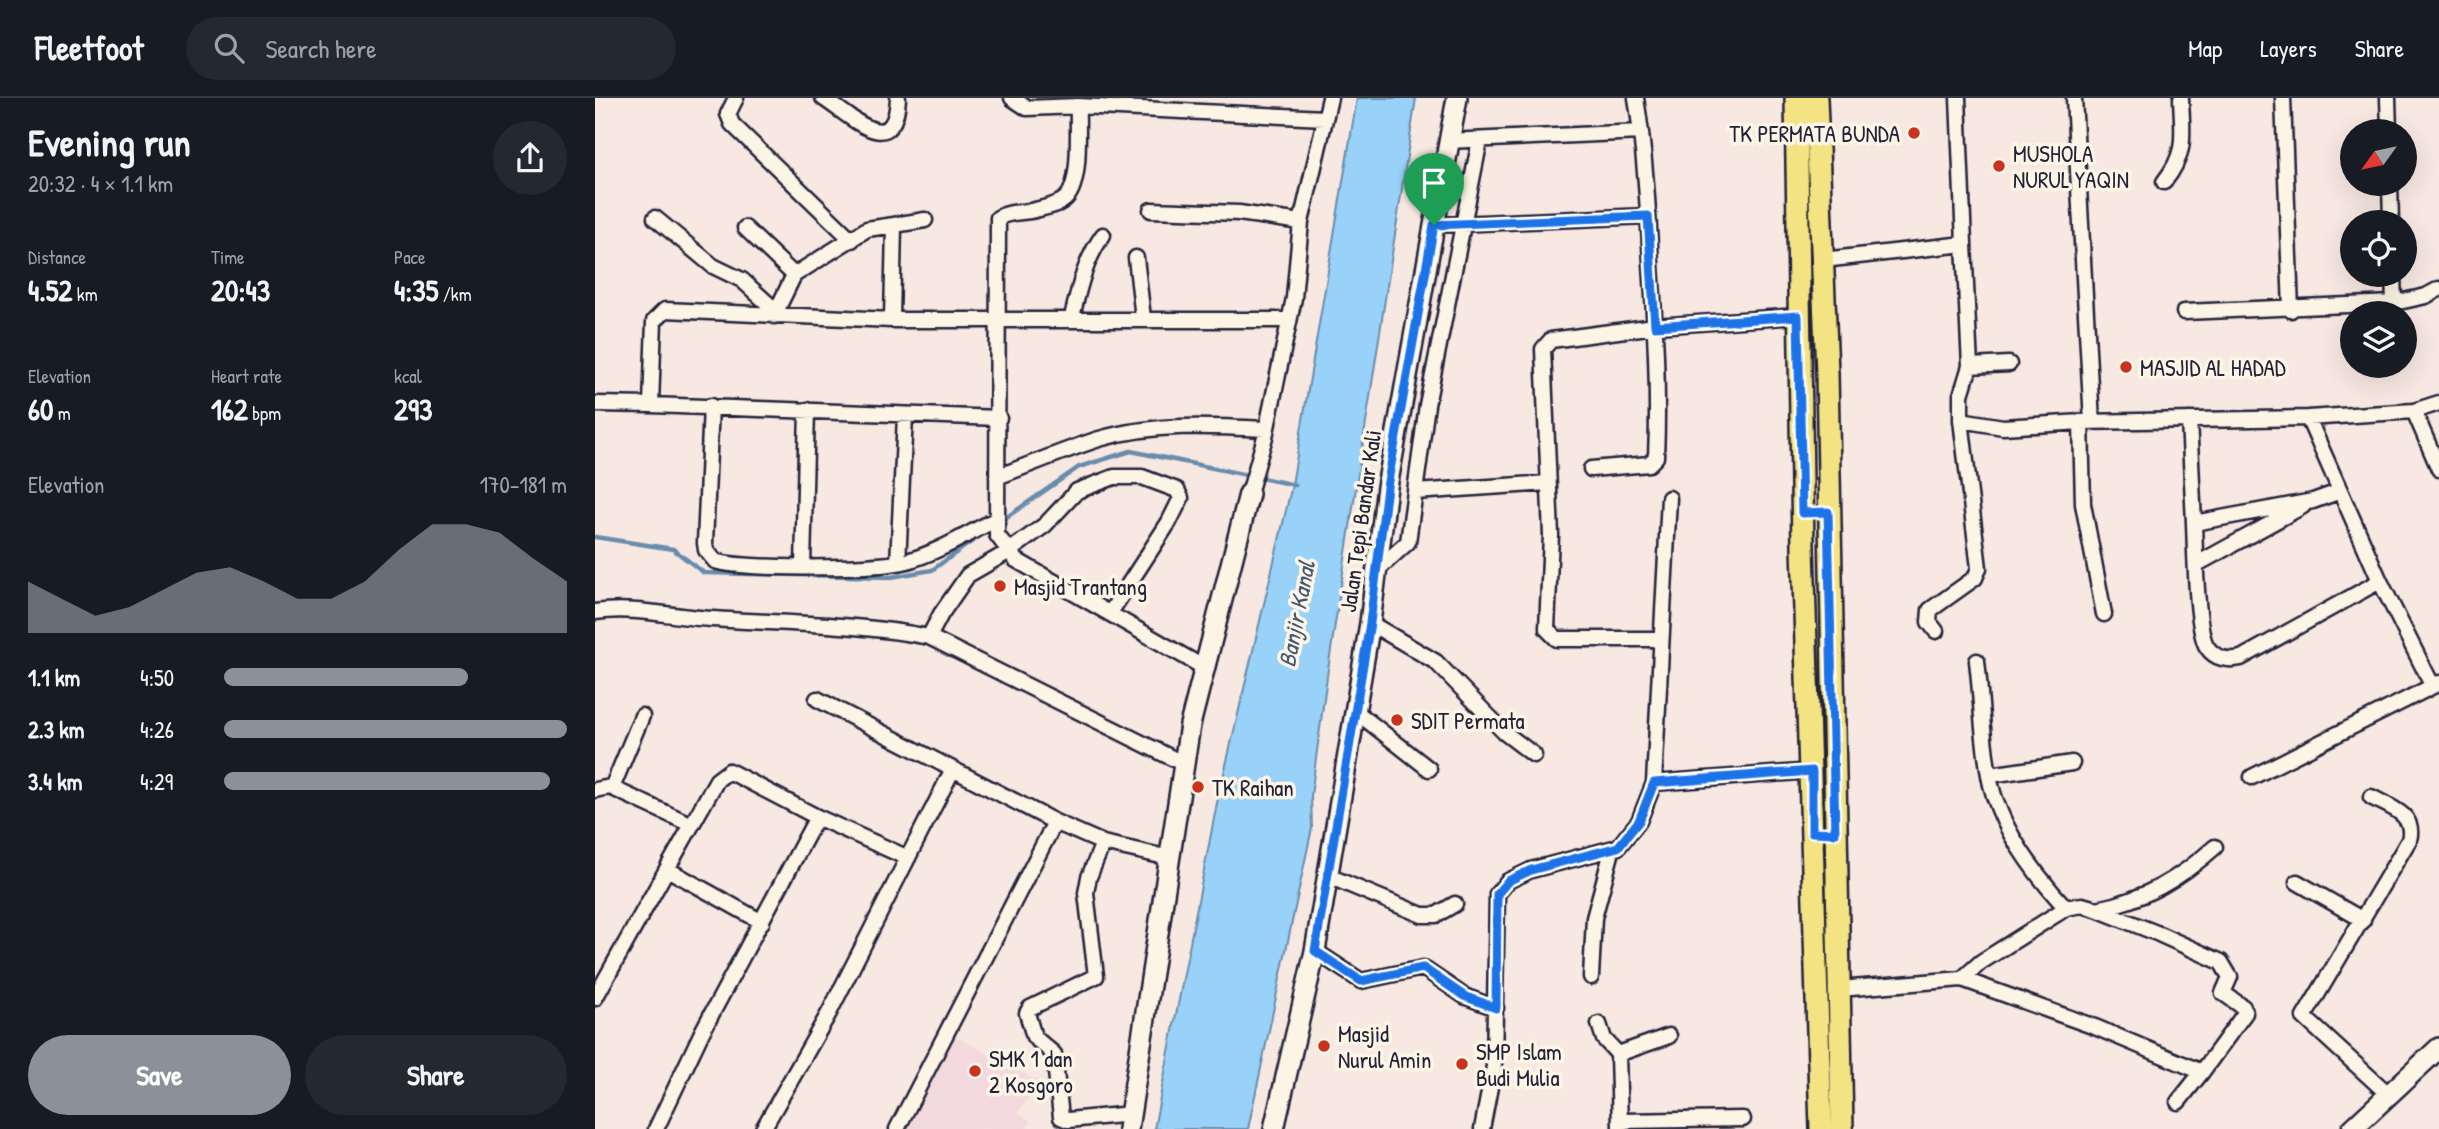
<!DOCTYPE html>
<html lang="en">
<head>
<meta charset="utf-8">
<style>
  :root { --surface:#171b24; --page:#242831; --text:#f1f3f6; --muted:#9ea1a6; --line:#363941; --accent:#8c9099 }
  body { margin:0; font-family:"Patrick Hand",sans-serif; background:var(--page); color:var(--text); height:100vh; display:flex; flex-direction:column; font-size:26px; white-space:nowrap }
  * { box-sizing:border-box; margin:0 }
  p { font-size:23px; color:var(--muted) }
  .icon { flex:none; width:38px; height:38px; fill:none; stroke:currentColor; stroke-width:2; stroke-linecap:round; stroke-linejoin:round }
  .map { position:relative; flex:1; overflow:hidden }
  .drawer { display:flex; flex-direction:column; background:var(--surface); width:595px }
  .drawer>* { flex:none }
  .needle { width:46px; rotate:237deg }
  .tools { position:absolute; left:1745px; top:21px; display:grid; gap:14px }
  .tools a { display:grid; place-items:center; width:77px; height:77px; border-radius:50%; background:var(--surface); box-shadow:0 7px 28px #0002; font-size:35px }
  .pin { position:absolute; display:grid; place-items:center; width:60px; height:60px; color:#fff; margin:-72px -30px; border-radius:50% 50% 50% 0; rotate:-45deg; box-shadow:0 0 7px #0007 }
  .pin .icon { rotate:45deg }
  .round { display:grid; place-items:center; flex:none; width:74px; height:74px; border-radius:37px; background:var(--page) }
  .overview { display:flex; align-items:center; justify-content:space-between; height:119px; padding:0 28px }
  h1 { font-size:38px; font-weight:700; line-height:52px }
  .figures { display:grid; grid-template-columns:repeat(3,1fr); gap:10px; height:119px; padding:7px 28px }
  .figures div { display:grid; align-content:center }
  .figures b { font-size:30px; font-weight:700 }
  .figures small { font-size:19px; font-weight:400 }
  .figures p { font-size:19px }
  .chart { height:196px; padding:14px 28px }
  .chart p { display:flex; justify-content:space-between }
  .chart svg { width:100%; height:126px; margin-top:7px; fill:var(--accent); opacity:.7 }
  .primary-button { display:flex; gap:14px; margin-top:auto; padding:14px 28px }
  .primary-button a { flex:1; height:80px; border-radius:42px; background:var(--accent); color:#fff; font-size:28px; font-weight:700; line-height:80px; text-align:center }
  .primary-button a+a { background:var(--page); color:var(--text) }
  ul { padding:0 28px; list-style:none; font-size:23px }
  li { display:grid; grid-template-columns:112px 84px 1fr; align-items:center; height:52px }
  li i { height:18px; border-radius:9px; background:var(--accent) }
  header { display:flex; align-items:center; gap:42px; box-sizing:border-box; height:98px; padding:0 35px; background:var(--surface); border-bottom:2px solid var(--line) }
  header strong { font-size:33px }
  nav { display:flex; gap:38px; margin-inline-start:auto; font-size:24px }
  .search { width:490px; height:63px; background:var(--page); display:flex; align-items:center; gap:18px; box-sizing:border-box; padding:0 24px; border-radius:38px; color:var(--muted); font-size:26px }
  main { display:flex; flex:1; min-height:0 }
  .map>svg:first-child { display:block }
  .built { fill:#f3d9de }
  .water { fill:#98d2f8; stroke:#698cac; stroke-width:2 }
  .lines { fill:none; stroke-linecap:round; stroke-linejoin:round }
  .stream { stroke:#698cac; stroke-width:4.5 }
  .street-casing { stroke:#22223b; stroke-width:19 }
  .secondary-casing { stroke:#22223b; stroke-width:24 }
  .primary-casing { stroke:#22223b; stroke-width:26 }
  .street { stroke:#fcf5e5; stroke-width:14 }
  .secondary { stroke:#fcf5e5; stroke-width:19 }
  .primary { stroke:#f4e382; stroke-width:21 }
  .route-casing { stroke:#fff; stroke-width:14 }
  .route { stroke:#1a73e8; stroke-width:9 }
  .poi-dot { fill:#c8321e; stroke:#fcf5e5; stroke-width:2.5 }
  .labels { text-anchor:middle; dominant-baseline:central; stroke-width:7; stroke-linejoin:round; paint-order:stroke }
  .poi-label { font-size:23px; fill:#22223b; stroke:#fcf5e5; text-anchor:start }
  .street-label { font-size:23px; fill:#22223b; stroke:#fcf5e5 }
  .water-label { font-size:24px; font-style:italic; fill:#455774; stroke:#fcf5e5 }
</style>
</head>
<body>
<header>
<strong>Fleetfoot</strong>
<div class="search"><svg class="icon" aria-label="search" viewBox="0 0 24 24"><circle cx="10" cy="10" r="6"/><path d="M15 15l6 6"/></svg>Search here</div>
<nav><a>Map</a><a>Layers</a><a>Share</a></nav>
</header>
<main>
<section class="drawer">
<div class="overview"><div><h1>Evening run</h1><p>20:32 · 4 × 1.1 km</p></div><a class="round"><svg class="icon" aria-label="share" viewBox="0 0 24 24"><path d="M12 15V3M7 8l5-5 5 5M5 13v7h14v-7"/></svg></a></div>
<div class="figures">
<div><p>Distance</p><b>4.52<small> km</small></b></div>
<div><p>Time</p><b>20:43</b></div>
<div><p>Pace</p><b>4:35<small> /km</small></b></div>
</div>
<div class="figures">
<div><p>Elevation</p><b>60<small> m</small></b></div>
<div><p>Heart rate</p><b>162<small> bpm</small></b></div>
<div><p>kcal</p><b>293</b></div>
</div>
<div class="chart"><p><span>Elevation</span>170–181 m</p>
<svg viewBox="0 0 160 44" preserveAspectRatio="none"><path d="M0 44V26L10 32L20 38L30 35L40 29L50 23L60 21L70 26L80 32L90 32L100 26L110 15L120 6L130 6L140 9L150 18L160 26V44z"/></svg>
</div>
<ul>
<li><b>1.1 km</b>4:50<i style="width:71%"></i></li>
<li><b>2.3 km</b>4:26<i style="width:100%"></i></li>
<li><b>3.4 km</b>4:29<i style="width:95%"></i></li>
</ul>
<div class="primary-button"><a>Save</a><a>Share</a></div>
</section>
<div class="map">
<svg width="1844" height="1031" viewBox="0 0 1844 1031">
  <rect width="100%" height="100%" fill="#f8e8e2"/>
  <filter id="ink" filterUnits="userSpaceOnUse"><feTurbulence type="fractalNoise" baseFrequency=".0143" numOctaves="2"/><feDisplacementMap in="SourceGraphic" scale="14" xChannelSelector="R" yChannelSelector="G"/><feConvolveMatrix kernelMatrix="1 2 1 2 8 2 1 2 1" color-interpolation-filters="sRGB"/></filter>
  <g filter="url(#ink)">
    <path class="built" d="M358,937L444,984L423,1015L436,1023L431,1031H309L318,1016L315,1012Z"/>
    <path class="water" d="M762,0H821L732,578L716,698L717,730L653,1031H559L622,705L697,387Z"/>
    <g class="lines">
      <path class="stream" d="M406,423L484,369L536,353L700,387
        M0,439L78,451L109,475L296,479L337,472L393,432"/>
      <g class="street-casing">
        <path id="street" d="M141,0L133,16L137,26L257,142
          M228,0C257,19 300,63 303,0
          M417,0L432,10L483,8L730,20
          M1479,0L1497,324
          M1688,0L1696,212
          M1793,0L1794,33
          M483,8C482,30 487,84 471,100C463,108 451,109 440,112C428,115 414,113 403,120L402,437L421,462L608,569
          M853,43L1046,34
          M1569,84C1593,54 1587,36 1586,0
          M1795,86L1796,124
          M556,112L644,115L706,124
          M60,120L118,168L147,182L181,213
          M299,127L330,122
          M839,127L1053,118
          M150,130L199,177
          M541,160L548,220
          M1228,162L1369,146L1363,0
          M1798,177L1799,205
          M1589,214L1799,205L1831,198L1844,191
          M179,218L199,177L272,131L299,127L297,222
          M477,219C484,190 490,162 508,137
          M1375,268L1414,266
          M0,306L56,307
          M116,308L110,445L111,452L120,463C146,472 284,471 312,463C342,455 372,436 400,422
          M1819,313L1844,371
          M404,320L56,307L59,223L70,212L297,222H694
          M1713,320L1785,483L1837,587
          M1366,322L1408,329L1486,324L1713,320L1819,313L1844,305
          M1594,322L1599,425
          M1486,324L1488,406L1509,516
          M996,371L1054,366L1061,359C1064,294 1060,230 1056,166C1053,110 1050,55 1041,0
          M402,379C436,366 470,352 504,341C558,325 616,328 671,331
          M820,394L953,385
          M1743,394L1718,403L1599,425C1600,449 1601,533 1612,549C1620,561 1633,563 1646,560L1785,483
          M654,396L670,339L699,200L706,124L735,0
          M303,465L310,318
          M1602,466L1708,408
          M208,468L212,312
          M781,473L813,444L832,307L885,42
          M0,514C40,508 77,519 117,521C190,526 262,525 334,539L589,666
          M775,525L841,564L910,635L939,657
          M1341,533L1334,524L1335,512L1380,480L1384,470L1366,322V297L1375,268L1369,146
          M334,539L346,516L373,477L413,454L450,427L482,393L519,379H547L582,392L586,400L574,424L515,515
          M1064,541H962L952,531L956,437L948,251L956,242L1060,228L1203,218
          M1382,563C1387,604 1387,647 1396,687C1407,733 1440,776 1471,810
          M222,601L460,724L508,745L575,760
          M759,612L834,671
          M1395,677L1477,665
          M1657,679L1844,585
          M1059,685L1217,673
          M17,690L47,618
          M0,692L15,689L97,727
          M1776,699C1795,709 1821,716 1814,742L1709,919L1793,996
          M508,745L494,779L491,795L501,878L435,910L432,915L439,939L459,956L466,1019L473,1022L537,1016
          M72,771L122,682L134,673L222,719L313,760
          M731,777L827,817H841L860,806
          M1702,784L1768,822
          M1502,811C1549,802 1584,781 1620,749
          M720,853L766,883L828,870L869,898L901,910
          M996,879L999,820L1017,753
          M1244,891L1367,881L1500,929L1607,974L1650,915L1648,909L1628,895L1635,879L1626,864L1564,836L1501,811L1487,807L1471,810L1386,864L1367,881
          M0,900L72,771L167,824
          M1004,926L1009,941L1023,956L1025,1030
          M1023,956L1074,938
          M1583,1004L1607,974
          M1025,1023L1148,1021
          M61,1031L107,934L222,719
          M168,1031L234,915L358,671
          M302,1031L460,724
          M887,1031L899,968L902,796L913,783L936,772L1023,749L1044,723L1059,685L1074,400"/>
      </g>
      <g class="secondary-casing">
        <path id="secondary" d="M533,1031L595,627L654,396
          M679,1031L720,853L775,525L792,389L862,0
          M1757,1031L1844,950"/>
      </g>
      <g class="primary-casing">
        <path id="primary" d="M1201,0L1208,449L1226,1031
          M1221,0L1232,275L1247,1031"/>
      </g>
      <use href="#street" class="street"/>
      <use href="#secondary" class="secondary"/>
      <use href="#primary" class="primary"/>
    </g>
  </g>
  <g class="lines" filter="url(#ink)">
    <g class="route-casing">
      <path id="route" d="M1053,118L1060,228L1203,218L1207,415L1233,414L1240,735L1217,734V673L1059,685L1044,723L1023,749L936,772L913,783L902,796L901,910L869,898L828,870L766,883L720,853L775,525L792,389L839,127Z"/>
    </g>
    <use href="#route" class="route"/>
  </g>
  <g class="poi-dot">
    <circle cx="1319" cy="35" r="7"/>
    <circle cx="1404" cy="68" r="7"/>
    <circle cx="1531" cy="269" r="7"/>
    <circle cx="405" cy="488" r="7"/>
    <circle cx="802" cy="622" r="7"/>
    <circle cx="603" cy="689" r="7"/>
    <circle cx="729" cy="948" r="7"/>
    <circle cx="867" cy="966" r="7"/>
    <circle cx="380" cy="973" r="7"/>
  </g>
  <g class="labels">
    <g class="poi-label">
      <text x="1305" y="35" text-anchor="end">TK PERMATA BUNDA</text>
      <text x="1418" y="55">MUSHOLA<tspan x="1418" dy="26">NURUL YAQIN</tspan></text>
      <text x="1545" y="269">MASJID AL HADAD</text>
      <text x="419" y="488">Masjid Trantang</text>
      <text x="816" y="622">SDIT Permata</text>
      <text x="617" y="689">TK Raihan</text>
      <text x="743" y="935">Masjid<tspan x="743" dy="26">Nurul Amin</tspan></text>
      <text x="881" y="953">SMP Islam<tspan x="881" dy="26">Budi Mulia</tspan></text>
      <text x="394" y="960">SMK 1 dan<tspan x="394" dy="26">2 Kosgoro</tspan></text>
    </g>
    <g class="street-label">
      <text transform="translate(765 423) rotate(-82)">Jalan Tepi Bandar Kali</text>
    </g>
    <g class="water-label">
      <text transform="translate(701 516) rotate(-79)">Banjir Kanal</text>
    </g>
  </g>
</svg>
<div class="tools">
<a><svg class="needle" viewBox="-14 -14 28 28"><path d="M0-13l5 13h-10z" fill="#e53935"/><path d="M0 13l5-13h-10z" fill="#9ea1a6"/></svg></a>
<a><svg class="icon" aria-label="locate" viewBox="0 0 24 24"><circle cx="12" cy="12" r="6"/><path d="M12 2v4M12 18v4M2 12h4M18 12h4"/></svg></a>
<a><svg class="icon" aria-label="layers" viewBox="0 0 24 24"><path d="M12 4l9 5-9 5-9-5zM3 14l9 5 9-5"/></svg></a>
</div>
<div class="pin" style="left:839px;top:127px;background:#1e9e55"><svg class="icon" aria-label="arrive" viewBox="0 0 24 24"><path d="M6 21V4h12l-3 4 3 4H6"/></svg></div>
</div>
</main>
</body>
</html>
